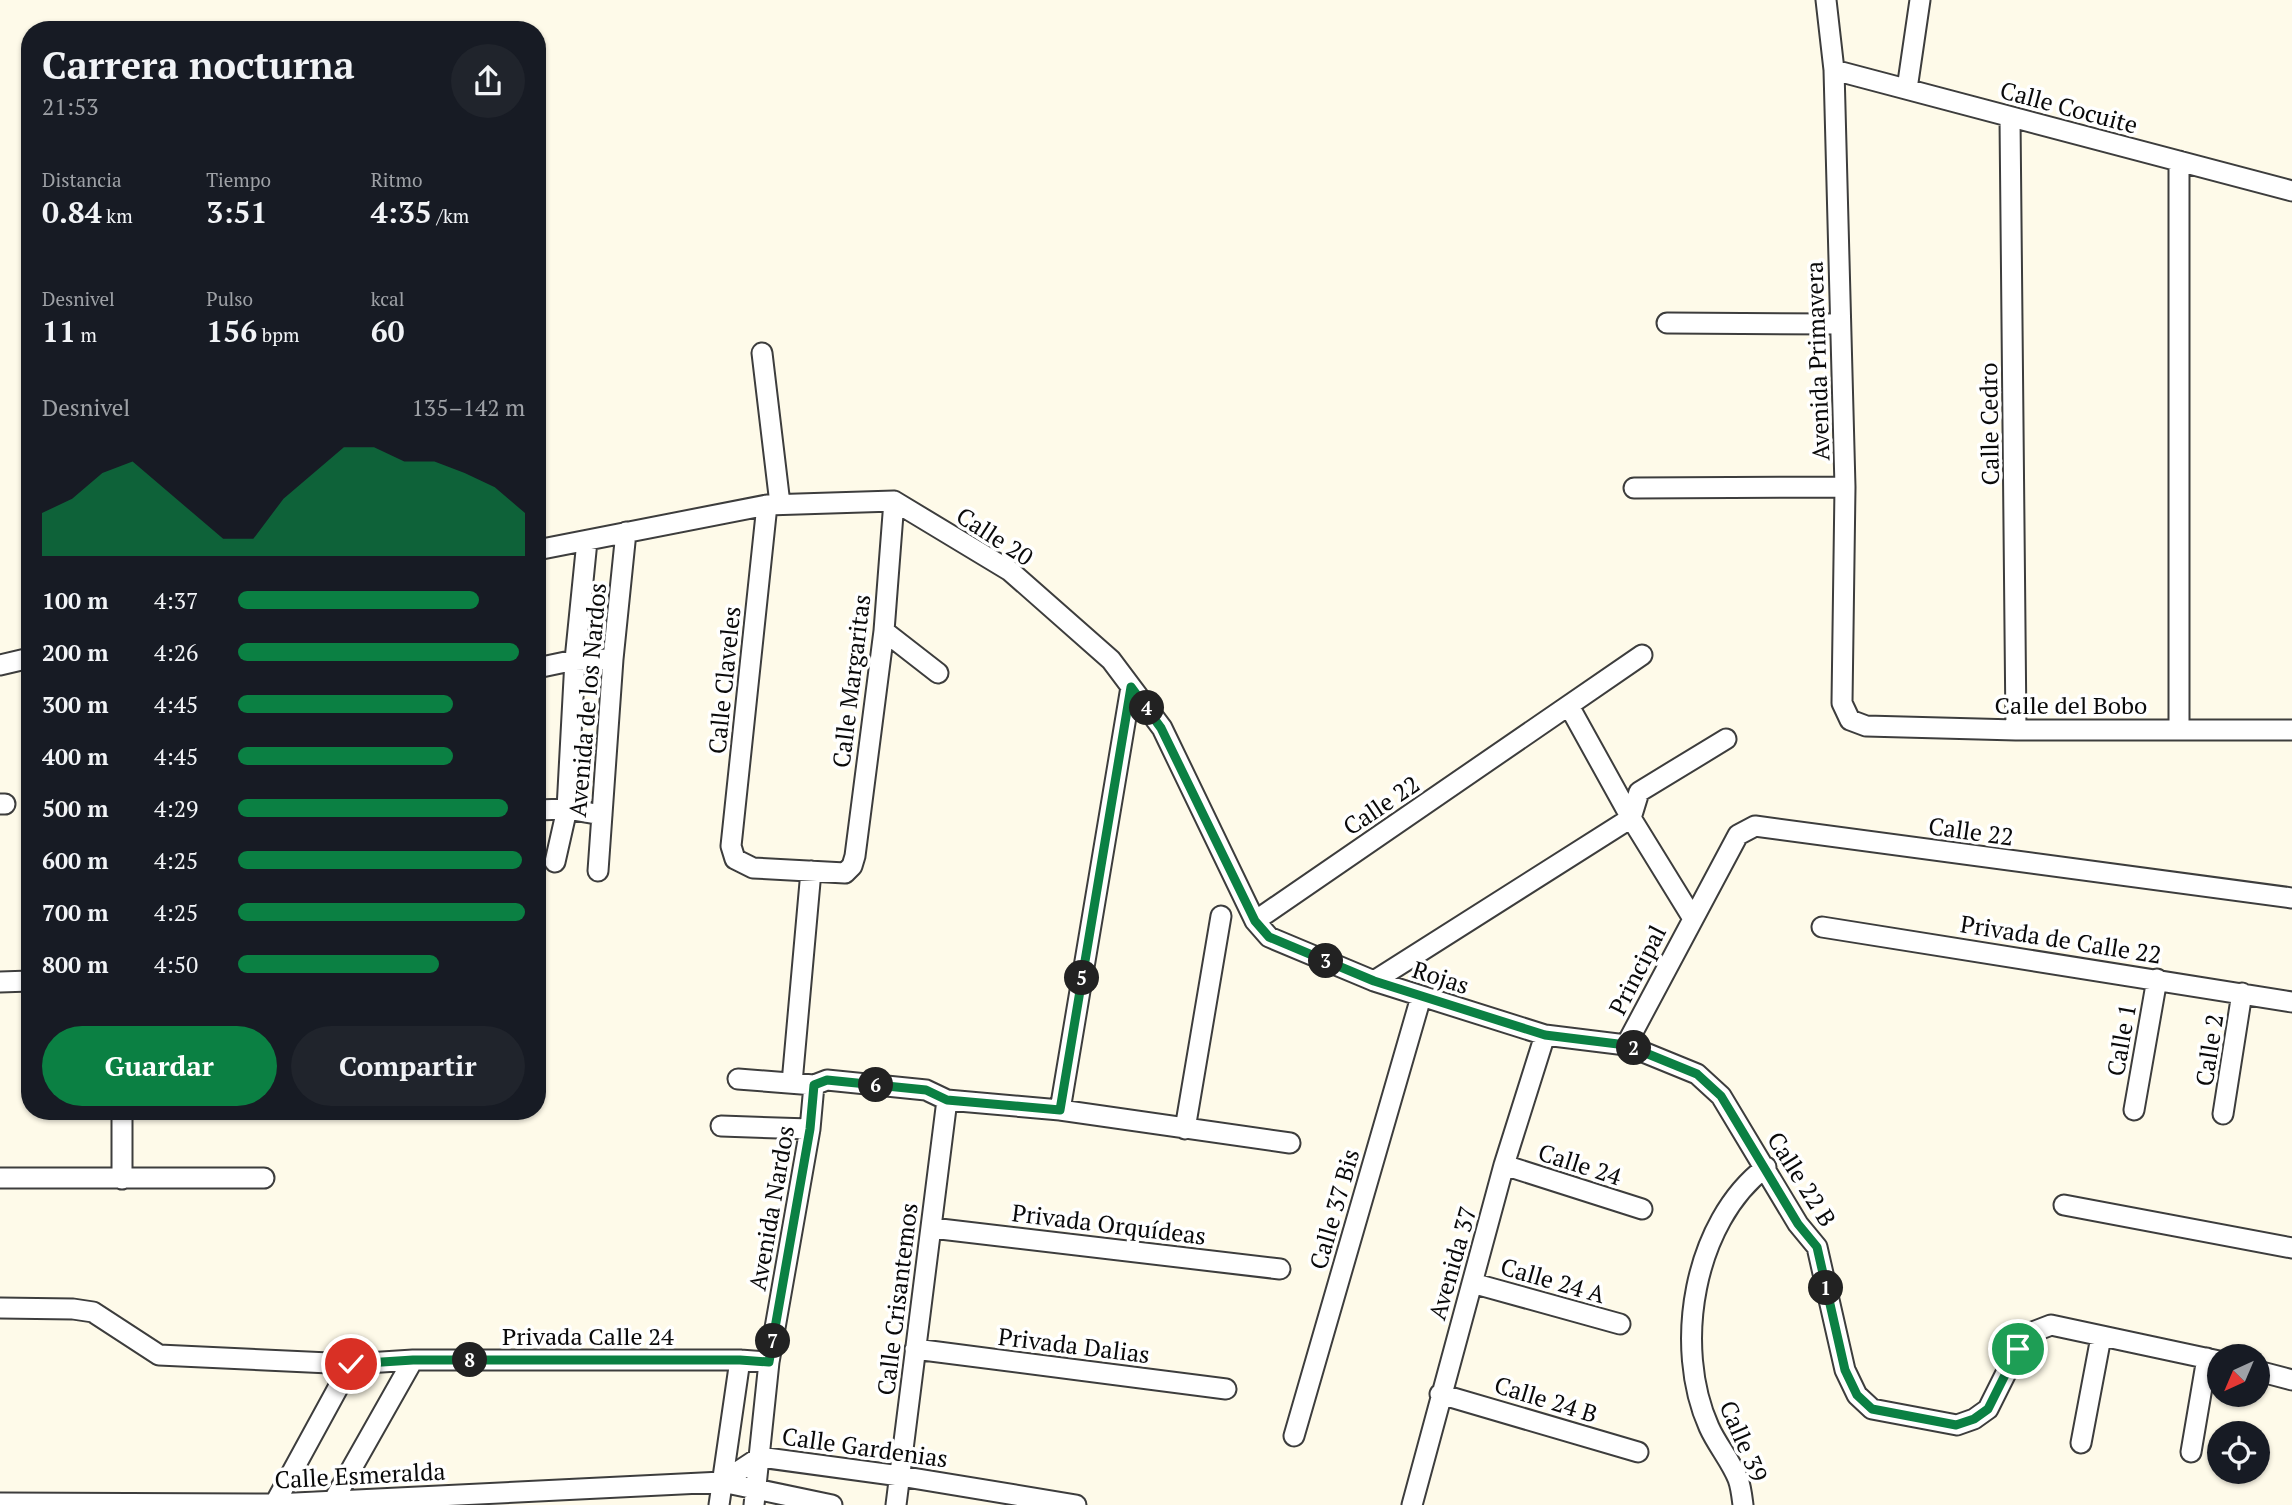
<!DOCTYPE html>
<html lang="es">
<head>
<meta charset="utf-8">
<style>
  :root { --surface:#171b24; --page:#20242c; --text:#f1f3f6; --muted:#9ea1a6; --accent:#0b8043 }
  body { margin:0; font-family:"PT Serif",serif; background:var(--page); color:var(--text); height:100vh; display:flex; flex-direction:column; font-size:26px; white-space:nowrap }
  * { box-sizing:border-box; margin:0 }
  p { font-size:23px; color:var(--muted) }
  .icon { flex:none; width:38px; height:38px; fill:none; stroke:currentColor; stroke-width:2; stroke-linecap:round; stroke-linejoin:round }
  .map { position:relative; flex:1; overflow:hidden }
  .details { position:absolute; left:21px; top:21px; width:525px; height:1099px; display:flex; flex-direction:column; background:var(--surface); border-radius:28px; box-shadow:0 2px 5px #0004 }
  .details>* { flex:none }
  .needle { width:46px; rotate:224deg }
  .controls { position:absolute; left:2207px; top:1344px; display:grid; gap:14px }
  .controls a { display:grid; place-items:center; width:63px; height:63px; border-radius:50%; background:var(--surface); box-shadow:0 2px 5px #0004; font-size:35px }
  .pin { position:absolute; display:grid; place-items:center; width:60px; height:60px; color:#fff; margin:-30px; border:4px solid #fff; border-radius:50%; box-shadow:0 2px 7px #0007 }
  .km { position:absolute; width:35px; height:35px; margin:-18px; border-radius:50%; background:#222; color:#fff; font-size:19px; line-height:35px; text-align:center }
  .round { display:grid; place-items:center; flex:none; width:74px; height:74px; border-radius:37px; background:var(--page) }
  .overview { display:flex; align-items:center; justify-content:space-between; height:119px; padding:0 21px }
  h1 { font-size:38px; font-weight:700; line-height:52px }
  .figures { display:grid; grid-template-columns:repeat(3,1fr); gap:10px; height:119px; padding:7px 21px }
  .figures div { display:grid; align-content:center }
  .figures b { font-size:30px; font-weight:700 }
  .figures small { font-size:19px; font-weight:400 }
  .figures p { font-size:19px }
  .chart { height:196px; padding:14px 21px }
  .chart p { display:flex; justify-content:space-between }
  .chart svg { width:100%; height:126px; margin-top:7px; fill:var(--accent); opacity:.7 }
  .button { display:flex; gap:14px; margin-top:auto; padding:14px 21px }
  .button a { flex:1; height:80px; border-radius:42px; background:var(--accent); color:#fff; font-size:28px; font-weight:700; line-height:80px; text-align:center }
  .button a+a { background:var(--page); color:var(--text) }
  ul { padding:0 21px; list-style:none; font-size:23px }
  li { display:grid; grid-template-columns:112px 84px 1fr; align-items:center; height:52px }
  li i { height:18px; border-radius:9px; background:var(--accent) }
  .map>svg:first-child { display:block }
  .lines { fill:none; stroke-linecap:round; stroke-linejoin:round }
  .street-casing { stroke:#3d3d3d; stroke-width:23 }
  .street { stroke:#fff; stroke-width:19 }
  .route-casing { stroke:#fff; stroke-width:14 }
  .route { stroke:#0b8043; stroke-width:9 }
  .labels { text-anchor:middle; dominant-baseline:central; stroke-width:7; stroke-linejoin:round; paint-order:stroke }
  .street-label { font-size:24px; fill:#0a0a0a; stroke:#fff }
</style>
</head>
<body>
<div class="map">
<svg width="2292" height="1505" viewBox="0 0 2292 1505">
  <rect width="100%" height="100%" fill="#fefae9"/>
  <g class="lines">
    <g class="street-casing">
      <path id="street" d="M1826,0L1834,70L1845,487L1842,703L1850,720L1866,726L2016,730H2292
        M1834,70L2292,191
        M1907,89L1920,0
        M2010,118L2016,730
        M1667,323L1840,324
        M762,353L780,504
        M1634,488L1845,487
        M767,505L731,846L735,859L753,868L845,873L852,866L855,856L884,631L894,501
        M537,550L767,505L894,501L1010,571L1111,660L1162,728L1255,921L1269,937L1374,981L1545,1035L1626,1045L1697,1074L1721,1096L1798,1224L1817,1247L1845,1370L1857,1395L1872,1409L1957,1425L1974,1419L1988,1409L2018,1349L2030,1333L2051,1325L2219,1361
        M884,631L938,673
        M0,665L30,658
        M537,668L575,660L613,659
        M1569,706L1631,818L1692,917
        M2179,730V161
        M0,804H5
        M537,810L567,809L602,815
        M555,862L567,809L575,660L587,541
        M598,871L613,659L626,532
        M1255,921L1642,655
        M1822,927L2292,1002
        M1374,981L1631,818L1639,792L1726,739
        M0,982L30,981
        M1626,1045L1738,835L1755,826L2292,898
        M738,1079L814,1085L827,1080L926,1090L947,1100L1060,1110L1290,1143
        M792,1083L811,871
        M1060,1110L1131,687
        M2134,1110L2157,979
        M122,1111V1179
        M2223,1114L2242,993
        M721,1126L810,1129
        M1185,1129L1221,916
        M1504,1165L1642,1209
        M0,1178H264
        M2064,1205L2292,1248
        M932,1228L1280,1269
        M1472,1283L1620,1324
        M0,1308L73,1309L93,1312L159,1355L351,1364L413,1360H740L769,1362
        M915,1349L1226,1389
        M2258,1371L2292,1380
        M1440,1394L1638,1452
        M1294,1436L1421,997
        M2081,1443L2101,1337
        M2191,1452L2207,1358
        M722,1482L760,1457L900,1476L1076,1505
        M0,1503L275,1504L722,1482L832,1505
        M274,1505L351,1364
        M331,1505L413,1360
        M719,1505L740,1360
        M754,1505L769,1362L810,1129L814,1085
        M896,1505L947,1100
        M1412,1505L1504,1165L1545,1035
        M1743,1505C1742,1497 1741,1487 1738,1479C1731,1461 1717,1445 1709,1427C1673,1347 1693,1222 1766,1167"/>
    </g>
    <use href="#street" class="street"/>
  </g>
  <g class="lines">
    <g class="route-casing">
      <path id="route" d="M351,1364L413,1360H740L769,1362L810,1129L814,1085L827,1080L926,1090L947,1100L1060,1110L1131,687L1161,728L1255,921L1269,937L1374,981L1545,1035L1626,1045L1697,1074L1721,1096L1798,1224L1817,1247L1845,1370L1857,1395L1872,1409L1956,1425L1974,1419L1988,1409L2018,1349"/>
    </g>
    <use href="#route" class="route"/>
  </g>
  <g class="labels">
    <g class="street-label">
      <text transform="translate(2069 107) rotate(15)">Calle Cocuite</text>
      <text transform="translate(1817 361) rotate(-92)">Avenida Primavera</text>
      <text transform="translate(1989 424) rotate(-91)">Calle Cedro</text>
      <text transform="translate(995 536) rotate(33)">Calle 20</text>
      <text transform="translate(724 680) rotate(-84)">Calle Claveles</text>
      <text transform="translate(851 681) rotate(-83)">Calle Margaritas</text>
      <text transform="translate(587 700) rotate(-85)">Avenida de los Nardos</text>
      <text x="2071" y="705">Calle del Bobo</text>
      <text transform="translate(1381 805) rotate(-34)">Calle 22</text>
      <text transform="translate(1971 831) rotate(8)">Calle 22</text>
      <text transform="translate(2061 939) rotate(9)">Privada de Calle 22</text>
      <text transform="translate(1637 970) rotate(-63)">Principal</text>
      <text transform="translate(1441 977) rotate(18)">Rojas</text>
      <text transform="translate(2121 1040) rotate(-80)">Calle 1</text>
      <text transform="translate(2209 1050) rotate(-81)">Calle 2</text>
      <text transform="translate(1580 1164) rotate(18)">Calle 24</text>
      <text transform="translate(1802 1179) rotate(58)">Calle 22 B</text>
      <text transform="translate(771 1208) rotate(-80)">Avenida Nardos</text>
      <text transform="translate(1334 1209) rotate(-74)">Calle 37 Bis</text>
      <text transform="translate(1109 1224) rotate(7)">Privada Orquídeas</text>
      <text transform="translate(1452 1263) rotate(-74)">Avenida 37</text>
      <text transform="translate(1553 1280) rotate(16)">Calle 24 A</text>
      <text transform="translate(897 1299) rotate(-83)">Calle Crisantemos</text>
      <text x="588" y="1336">Privada Calle 24</text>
      <text transform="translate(1074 1345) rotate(7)">Privada Dalias</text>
      <text transform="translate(1546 1399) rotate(17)">Calle 24 B</text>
      <text transform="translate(1744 1441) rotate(67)">Calle 39</text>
      <text transform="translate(865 1447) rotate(8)">Calle Gardenias</text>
      <text transform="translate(360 1475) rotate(-3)">Calle Esmeralda</text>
    </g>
  </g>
</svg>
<div class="controls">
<a><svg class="needle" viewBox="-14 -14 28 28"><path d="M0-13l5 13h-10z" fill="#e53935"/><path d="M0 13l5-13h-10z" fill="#9ea1a6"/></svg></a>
<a><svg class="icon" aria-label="locate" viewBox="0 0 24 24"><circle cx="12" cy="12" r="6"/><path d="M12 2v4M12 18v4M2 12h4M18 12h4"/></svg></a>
</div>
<div class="pin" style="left:2018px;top:1349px;background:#1e9e55"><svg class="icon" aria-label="arrive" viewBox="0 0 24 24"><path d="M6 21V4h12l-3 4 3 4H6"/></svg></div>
<div class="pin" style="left:351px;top:1364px;background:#d93025"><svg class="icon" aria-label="check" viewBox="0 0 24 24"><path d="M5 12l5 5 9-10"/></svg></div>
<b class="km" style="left:1826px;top:1288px">1</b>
<b class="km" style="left:1634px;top:1048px">2</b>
<b class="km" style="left:1326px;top:961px">3</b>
<b class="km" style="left:1147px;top:708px">4</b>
<b class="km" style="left:1082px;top:978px">5</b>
<b class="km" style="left:876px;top:1085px">6</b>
<b class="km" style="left:773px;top:1341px">7</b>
<b class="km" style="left:470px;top:1360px">8</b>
<section class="details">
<div class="overview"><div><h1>Carrera nocturna</h1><p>21:53</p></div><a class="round"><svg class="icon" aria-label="share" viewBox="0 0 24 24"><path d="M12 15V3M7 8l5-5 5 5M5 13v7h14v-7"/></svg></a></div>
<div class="figures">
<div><p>Distancia</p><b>0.84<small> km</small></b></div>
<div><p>Tiempo</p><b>3:51</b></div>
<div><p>Ritmo</p><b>4:35<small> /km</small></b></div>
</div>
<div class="figures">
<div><p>Desnivel</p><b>11<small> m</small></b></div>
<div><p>Pulso</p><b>156<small> bpm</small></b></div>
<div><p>kcal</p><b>60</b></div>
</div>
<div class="chart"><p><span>Desnivel</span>135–142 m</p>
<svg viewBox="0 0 160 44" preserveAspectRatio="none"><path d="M0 44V29L10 24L20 15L30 11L40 20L50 29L60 38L70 38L80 24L90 15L100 6L110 6L120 11L130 11L140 15L150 20L160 29V44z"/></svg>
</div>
<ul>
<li><b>100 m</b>4:37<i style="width:84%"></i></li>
<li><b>200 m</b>4:26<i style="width:98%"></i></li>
<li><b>300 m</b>4:45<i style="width:75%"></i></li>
<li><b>400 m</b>4:45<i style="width:75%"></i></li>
<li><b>500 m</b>4:29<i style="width:94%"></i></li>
<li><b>600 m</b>4:25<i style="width:99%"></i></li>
<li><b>700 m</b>4:25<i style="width:100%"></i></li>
<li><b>800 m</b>4:50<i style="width:70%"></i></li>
</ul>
<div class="button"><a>Guardar</a><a>Compartir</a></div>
</section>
</div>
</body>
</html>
